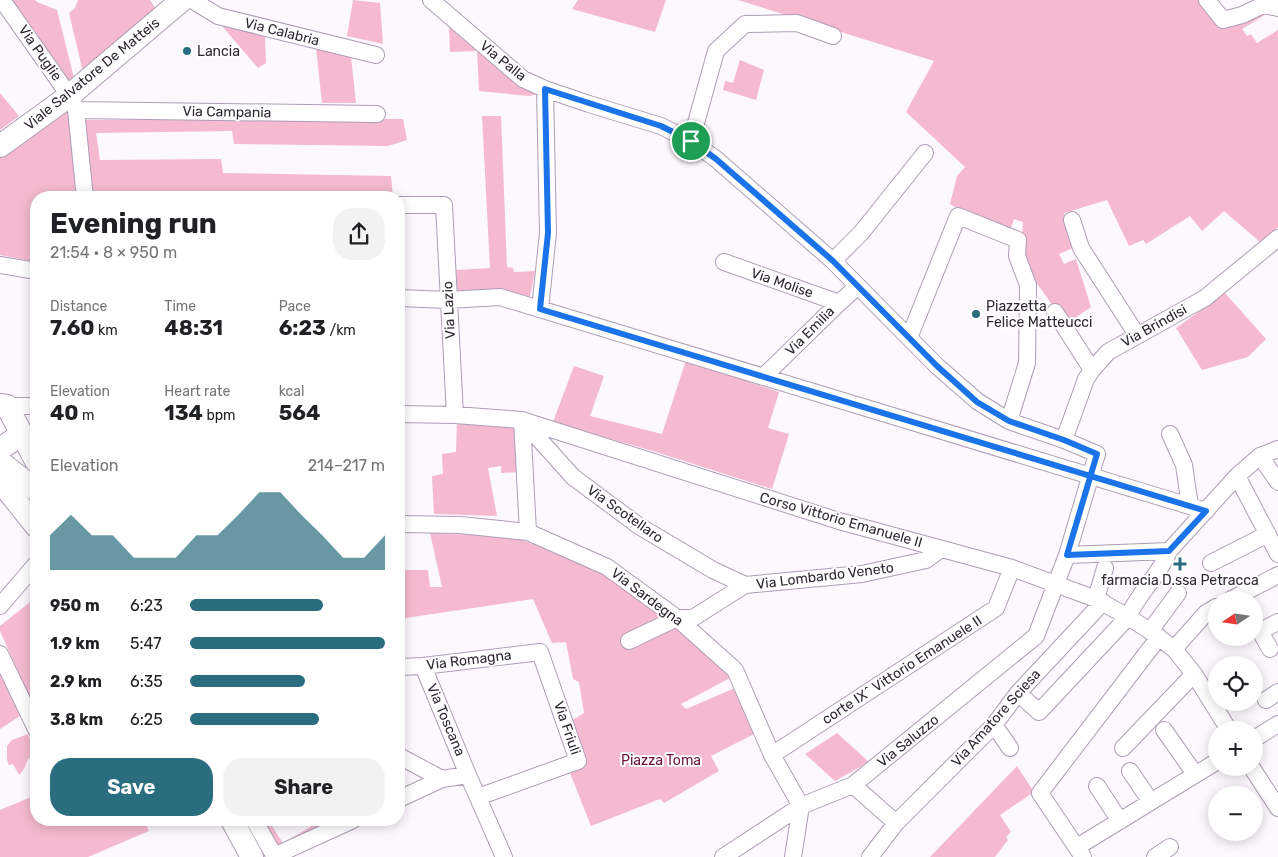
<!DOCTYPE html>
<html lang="en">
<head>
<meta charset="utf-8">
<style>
  :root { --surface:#fff; --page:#f2f2f2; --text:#202124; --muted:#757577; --accent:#296d7e }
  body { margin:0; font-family:Rubik,sans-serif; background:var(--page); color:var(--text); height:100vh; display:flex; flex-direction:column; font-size:19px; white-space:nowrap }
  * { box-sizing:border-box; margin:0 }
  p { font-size:16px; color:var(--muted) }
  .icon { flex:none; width:28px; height:28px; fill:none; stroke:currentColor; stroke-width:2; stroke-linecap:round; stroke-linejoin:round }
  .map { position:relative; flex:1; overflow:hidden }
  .details { position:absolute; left:30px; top:191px; width:375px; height:635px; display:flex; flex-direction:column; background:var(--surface); border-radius:20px; box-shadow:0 2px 12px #0003 }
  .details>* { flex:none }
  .needle { width:32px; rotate:257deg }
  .tools { position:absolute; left:1208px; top:591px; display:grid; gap:10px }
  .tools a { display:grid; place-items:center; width:55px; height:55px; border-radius:50%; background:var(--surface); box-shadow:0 2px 12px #0003; font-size:25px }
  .pin { position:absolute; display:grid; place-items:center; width:42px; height:42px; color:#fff; margin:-21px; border:2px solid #fff; border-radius:50%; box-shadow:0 1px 5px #0007 }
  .round { display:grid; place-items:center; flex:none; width:52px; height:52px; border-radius:20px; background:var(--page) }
  .head { display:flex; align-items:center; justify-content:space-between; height:85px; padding:0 20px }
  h1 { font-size:28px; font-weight:700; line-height:38px }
  .figures { display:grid; grid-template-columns:repeat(3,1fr); gap:8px; height:85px; padding:5px 20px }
  .figures div { display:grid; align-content:center }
  .figures b { font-size:21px; font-weight:700 }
  .figures small { font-size:14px; font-weight:400 }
  .figures p { font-size:14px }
  .chart { height:140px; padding:10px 20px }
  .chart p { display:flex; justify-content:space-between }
  .chart svg { width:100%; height:90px; margin-top:5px; fill:var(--accent); opacity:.7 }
  .button { display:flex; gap:10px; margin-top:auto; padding:10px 20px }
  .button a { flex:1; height:58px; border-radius:20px; background:var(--accent); color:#fff; font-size:20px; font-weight:700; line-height:58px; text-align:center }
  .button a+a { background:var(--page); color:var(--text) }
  ul { padding:0 20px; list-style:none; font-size:16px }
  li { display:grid; grid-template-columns:80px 60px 1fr; align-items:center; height:38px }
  li i { height:12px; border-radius:6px; background:var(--accent) }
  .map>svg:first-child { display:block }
  .green { fill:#f5bacf }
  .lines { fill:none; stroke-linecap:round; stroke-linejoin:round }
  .street-casing { stroke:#ae9db5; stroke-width:18 }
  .secondary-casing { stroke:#ae9db5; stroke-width:24 }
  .street { stroke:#fff; stroke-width:16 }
  .secondary { stroke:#fff; stroke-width:22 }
  .route-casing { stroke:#fff; stroke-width:10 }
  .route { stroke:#1a73e8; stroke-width:6 }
  .poi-dot { fill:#296d7e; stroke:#fff; stroke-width:2 }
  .labels { text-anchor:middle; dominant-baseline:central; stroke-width:4; stroke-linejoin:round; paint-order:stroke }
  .street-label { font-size:14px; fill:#2f2832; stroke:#fff }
  .poi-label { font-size:14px; fill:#2f2832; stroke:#fff; text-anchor:start }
  .park-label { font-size:14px; fill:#6d1540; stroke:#fff }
</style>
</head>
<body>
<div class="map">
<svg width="1278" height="857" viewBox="0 0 1278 857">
  <rect width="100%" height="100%" fill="#fcf8fd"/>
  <path class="green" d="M11,0H35L37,2L57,10L74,78L66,84Z
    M78,0H150L156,9L83,72L69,13L75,8Z
    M353,0L380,3L383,44L347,36Z
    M578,0H666L655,32L572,9Z
    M738,0H1201L1223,28L1260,11H1271L1242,29L1247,36L1251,34L1257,43L1278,30V227L1260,242L1224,211L1202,231L1190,216L1146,244L1143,240L1129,246L1107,200L1064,213L1073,248L1059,254L1064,264L1076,259L1091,307L1066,324L1025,267L1021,247L1023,222L1014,219L1010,230L967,214L950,204L957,176L965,167L906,112L934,61Z
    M222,26L265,36L266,63L258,68Z
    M449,27L477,51L537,94L529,96L479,91L477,51L450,52Z
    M316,48L351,57L356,103H322Z
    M740,60L764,70L756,100L723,90L725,81L733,83Z
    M0,93L19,116L0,130Z
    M68,108L79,197L36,198V262L0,255V157Z
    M482,116H501L507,267L513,268L514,272L535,271L530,297L508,290H457L456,270L490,268Z
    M403,119L407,140L388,146L234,144L232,131L96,133L100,160L221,159L223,173L391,176L393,197L93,196L83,120Z
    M1225,293L1266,339L1248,357L1202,370L1176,328Z
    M686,360L779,392L768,428L789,434L772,489L656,452L553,422L574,366L604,376L590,416L662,434Z
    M457,422L515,425L520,472L501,473V466L488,468L497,516L434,514L432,476L443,474L442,454L456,452Z
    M430,533L515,537L606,573L667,618L622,636L623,648L677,627L708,653L730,678L681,704L686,709L735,688L754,734L711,756L719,771L664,803L660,799L591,826L570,773L586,765L571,721L584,713L579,682L573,679L566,642L552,643L533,599L399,619V570H428L430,587H442Z
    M35,598L36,600V711L0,631V626Z
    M0,673L20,716L0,729Z
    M837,733L869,762L835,781L805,754Z
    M28,734L36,753C22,761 29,766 19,775L13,764L9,765L7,760V746L12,740Z
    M1017,766L1034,792L1000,815L1011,832L1006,837L1008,840L995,857H930Z
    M36,795V820H144L149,831L88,857H0V810Z
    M262,820H268L283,843L322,820H334L277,849Z"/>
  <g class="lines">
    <g class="street-casing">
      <path id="street" d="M2,0L73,101L76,110L85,198
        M192,0L218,16L376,55
        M431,0L523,79L545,89L589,104L661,126L691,141L716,159L833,261L937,366L977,401L1009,421L1064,440L1097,454L1067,555L1036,636L853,785L801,806L723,857
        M1207,0L1223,20L1242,15L1263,5L1278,8
        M76,110L377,114
        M691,141L716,51L745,24L797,23L833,36
        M399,205H444L455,415
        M1072,220L1081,248L1137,335
        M833,261L861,233L925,153
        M724,262L839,303
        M0,265L36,271
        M399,298L448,300L500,297L1206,511
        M540,309L548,233L545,89
        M1055,312L1092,370
        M909,338L958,216L1018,240L1017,256L1028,285L1027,363L1009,421
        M763,377L839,303L858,286
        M7,406H36
        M399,414L455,415L522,420L839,521L1012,568L1096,599L1128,617L1150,631L1174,649L1194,674L1229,730
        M522,420L573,477L639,526L713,570L745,585
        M522,420L528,532
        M1170,434L1184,465L1190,506
        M1064,440L1086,379L1092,370L1108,352L1205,298L1278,238
        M1260,456L1278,482
        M1237,476L1278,554
        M399,524L460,525L528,532L607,567L677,618L735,670L772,755L801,806
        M1067,555L1169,551L1237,476L1260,456L1278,449
        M1211,563L1268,534
        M1096,599L1105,568
        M1230,600L1278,575
        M0,606L36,564
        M1150,631L1178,593
        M629,641L677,618H693L745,585L862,574L926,560L941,549
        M1174,649L1206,613L1216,607
        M1270,649L1260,631L1278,622
        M0,654L36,729
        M423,666L468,775
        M399,667L423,666L540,652L578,761L478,797
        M1018,693L1039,712L1128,617C1138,593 1160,575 1169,551
        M1266,700L1278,692
        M994,725L1010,748
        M1164,730L1195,774
        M1254,739L1278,724
        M1123,748L1194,674
        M772,755L996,608L1012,568
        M399,756L442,779L468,775L504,857
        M1252,768L1278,808
        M1130,771L1151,802
        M853,785L896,823
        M1097,786L1120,821
        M399,799L442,779
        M254,820L275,857
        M1077,847L1216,762
        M274,856L353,820
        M793,857L801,806
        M870,857L896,823L994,725L1018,693L1103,602
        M1083,857L1040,793L1159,637
        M1155,857L1170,847"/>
    </g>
    <g class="secondary-casing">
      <path id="secondary" d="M0,146L69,96L182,0
        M0,405L7,406L36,461
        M0,449L22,434
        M0,462L36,490
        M0,481L36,526
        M232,820L252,857"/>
    </g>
    <use href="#street" class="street"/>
    <use href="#secondary" class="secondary"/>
  </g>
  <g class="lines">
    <g class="route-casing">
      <path id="route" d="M691,141L716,159L833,261L937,366L977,402L1009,421L1064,440L1097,454L1067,555L1169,551L1206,511L540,309L548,233L545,89L661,126L691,141"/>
    </g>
    <use href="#route" class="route"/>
  </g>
  <g class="poi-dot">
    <circle cx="187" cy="51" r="5"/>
    <circle cx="976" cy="314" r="5"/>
    <path d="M1177.5 556.5h5v5h5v5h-5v5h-5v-5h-5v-5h5z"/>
  </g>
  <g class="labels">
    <g class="street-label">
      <text transform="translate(282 32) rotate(14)">Via Calabria</text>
      <text transform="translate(40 53) rotate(55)">Via Puglie</text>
      <text transform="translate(503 61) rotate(39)">Via Palla</text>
      <text transform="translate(92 74) rotate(-39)">Viale Salvatore De Matteis</text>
      <text transform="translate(227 112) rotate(1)">Via Campania</text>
      <text transform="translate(782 283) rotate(19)">Via Molise</text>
      <text transform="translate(449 310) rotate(-93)">Via Lazio</text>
      <text transform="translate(1154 326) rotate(-29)">Via Brindisi</text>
      <text transform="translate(810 331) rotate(-45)">Via Emilia</text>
      <text transform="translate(625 514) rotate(35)">Via Scotellaro</text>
      <text transform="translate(841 520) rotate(16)">Corso Vittorio Emanuele II</text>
      <text transform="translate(825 576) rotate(-7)">Via Lombardo Veneto</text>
      <text transform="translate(647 597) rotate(37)">Via Sardegna</text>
      <text transform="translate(469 660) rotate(-7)">Via Romagna</text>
      <text transform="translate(902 670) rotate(-33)">corte IX^ Vittorio Emanuele II</text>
      <text transform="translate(996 718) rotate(-48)">Via Amatore Sciesa</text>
      <text transform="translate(446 720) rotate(67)">Via Toscana</text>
      <text transform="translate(567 728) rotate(71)">Via Friuli</text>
      <text transform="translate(908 741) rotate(-39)">Via Saluzzo</text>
    </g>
    <g class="poi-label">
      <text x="197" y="51">Lancia</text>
      <text x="986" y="306">Piazzetta<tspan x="986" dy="16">Felice Matteucci</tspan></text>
      <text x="1180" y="580" text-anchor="middle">farmacia D.ssa Petracca</text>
    </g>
    <g class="park-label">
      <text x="661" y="760">Piazza Toma</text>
    </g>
  </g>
</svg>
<div class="tools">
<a><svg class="needle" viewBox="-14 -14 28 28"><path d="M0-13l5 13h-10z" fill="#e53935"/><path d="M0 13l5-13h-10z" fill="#757577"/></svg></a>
<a><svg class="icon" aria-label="locate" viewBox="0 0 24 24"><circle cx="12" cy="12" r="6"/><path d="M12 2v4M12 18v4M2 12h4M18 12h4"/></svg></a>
<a>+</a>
<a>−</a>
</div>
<div class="pin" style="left:691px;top:141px;background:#1e9e55"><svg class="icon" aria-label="arrive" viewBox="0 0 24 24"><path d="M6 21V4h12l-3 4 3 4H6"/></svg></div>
<section class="details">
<div class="head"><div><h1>Evening run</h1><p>21:54 · 8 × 950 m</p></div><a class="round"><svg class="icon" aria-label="share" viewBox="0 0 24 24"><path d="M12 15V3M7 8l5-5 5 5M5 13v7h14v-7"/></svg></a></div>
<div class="figures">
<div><p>Distance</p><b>7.60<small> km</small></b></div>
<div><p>Time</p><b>48:31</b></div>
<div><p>Pace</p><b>6:23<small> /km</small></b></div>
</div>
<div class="figures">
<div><p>Elevation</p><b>40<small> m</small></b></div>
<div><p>Heart rate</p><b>134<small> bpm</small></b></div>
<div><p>kcal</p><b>564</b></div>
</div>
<div class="chart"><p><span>Elevation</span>214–217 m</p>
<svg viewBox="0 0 160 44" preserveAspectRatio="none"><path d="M0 44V27L10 17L20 27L30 27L40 38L50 38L60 38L70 27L80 27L90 17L100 6L110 6L120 17L130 27L140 38L150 38L160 27V44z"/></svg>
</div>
<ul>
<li><b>950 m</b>6:23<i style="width:68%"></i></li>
<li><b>1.9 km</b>5:47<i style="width:100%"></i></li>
<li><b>2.9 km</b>6:35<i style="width:59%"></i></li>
<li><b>3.8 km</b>6:25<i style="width:66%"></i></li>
</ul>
<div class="button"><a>Save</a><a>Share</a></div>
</section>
</div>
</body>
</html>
